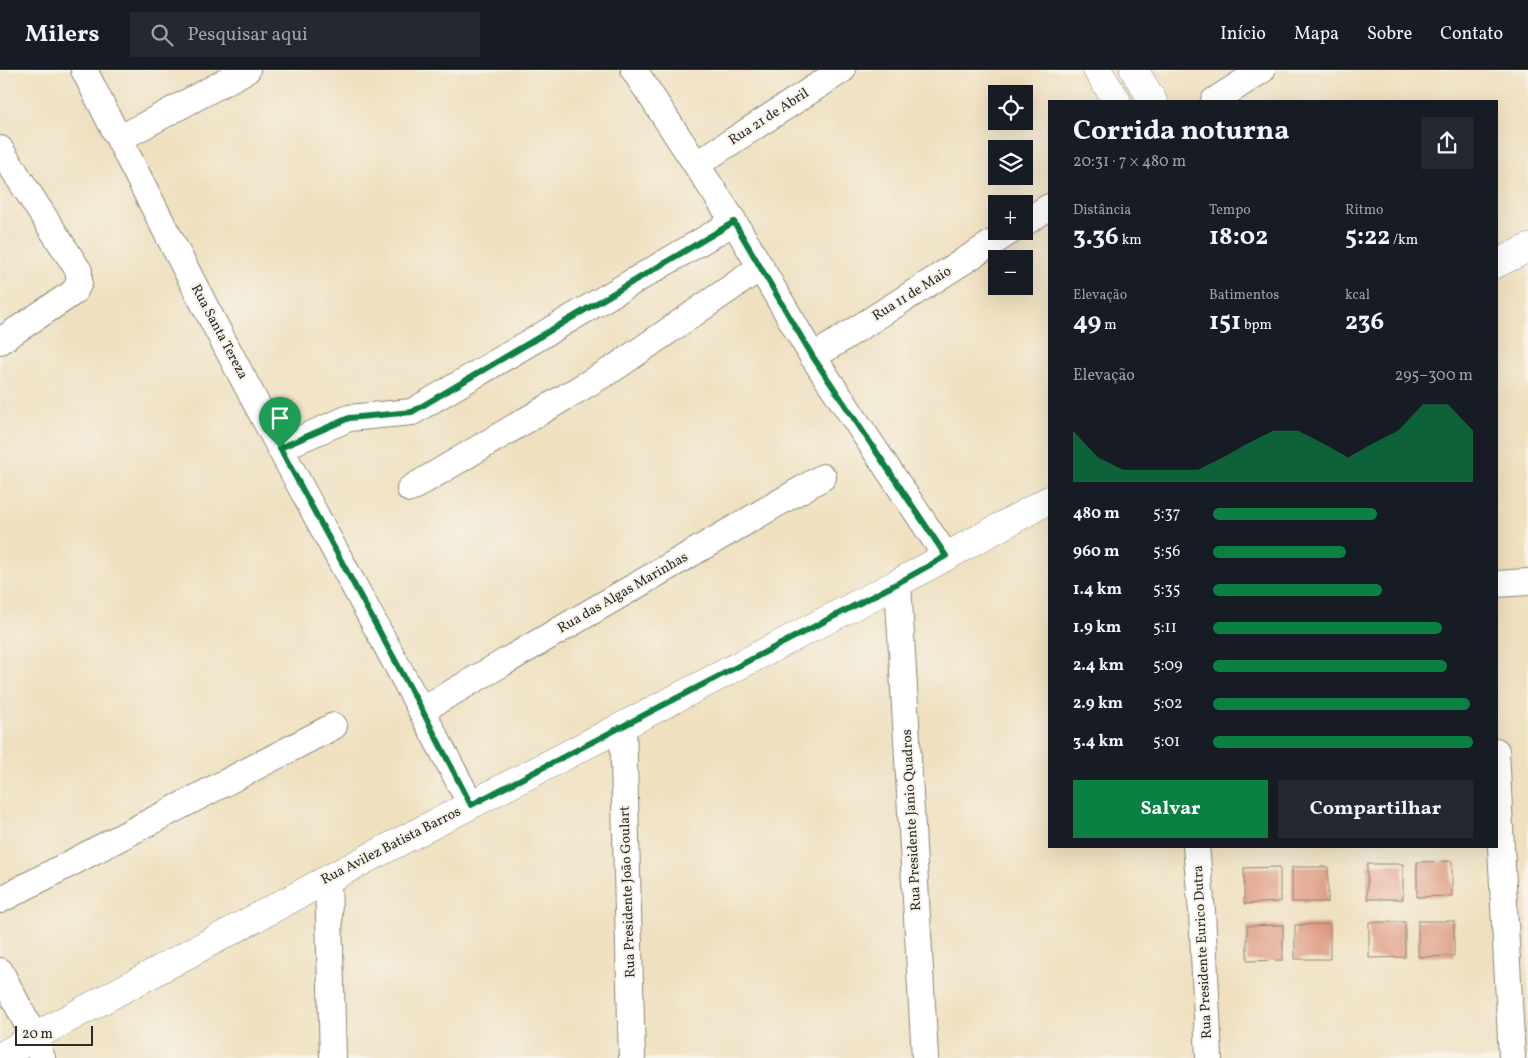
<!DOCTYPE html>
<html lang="pt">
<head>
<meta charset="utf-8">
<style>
  :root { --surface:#171b24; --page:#242831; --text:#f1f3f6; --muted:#9ea1a6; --line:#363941; --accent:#0b8043 }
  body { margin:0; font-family:Vollkorn,serif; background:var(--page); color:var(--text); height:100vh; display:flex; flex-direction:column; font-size:19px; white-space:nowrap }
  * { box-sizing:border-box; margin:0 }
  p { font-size:16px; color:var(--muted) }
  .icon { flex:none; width:28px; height:28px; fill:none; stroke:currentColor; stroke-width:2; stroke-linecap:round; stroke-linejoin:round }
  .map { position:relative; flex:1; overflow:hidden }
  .sheet { position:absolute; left:1048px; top:30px; width:450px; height:748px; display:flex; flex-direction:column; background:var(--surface); border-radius:0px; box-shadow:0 5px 20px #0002 }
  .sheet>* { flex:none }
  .tools { position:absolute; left:988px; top:15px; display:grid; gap:10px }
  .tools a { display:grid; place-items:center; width:45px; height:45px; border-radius:0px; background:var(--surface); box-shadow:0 5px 20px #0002; font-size:25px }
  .scale { position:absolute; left:15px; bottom:12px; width:78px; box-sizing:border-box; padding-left:5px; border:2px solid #2b2b2b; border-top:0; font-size:14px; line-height:18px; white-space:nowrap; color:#2b2b2b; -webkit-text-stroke:4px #f7f3e8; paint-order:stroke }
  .pin { position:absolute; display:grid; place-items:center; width:42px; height:42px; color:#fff; margin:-51px -21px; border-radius:50% 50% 50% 0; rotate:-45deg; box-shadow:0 0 5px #0007 }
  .pin .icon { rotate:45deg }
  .round { display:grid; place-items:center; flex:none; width:52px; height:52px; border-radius:0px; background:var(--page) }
  .overview { display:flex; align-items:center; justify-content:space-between; height:85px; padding:0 25px }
  h1 { font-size:28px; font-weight:700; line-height:38px }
  .metrics { display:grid; grid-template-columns:repeat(3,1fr); gap:8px; height:85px; padding:5px 25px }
  .metrics div { display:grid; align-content:center }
  .metrics b { font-size:25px; font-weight:700 }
  .metrics small { font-size:14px; font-weight:400 }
  .metrics p { font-size:14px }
  .chart { height:140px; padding:10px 25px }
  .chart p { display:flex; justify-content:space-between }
  .chart svg { width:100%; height:90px; margin-top:5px; fill:var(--accent); opacity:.7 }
  .primary-button { display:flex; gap:10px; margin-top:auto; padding:10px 25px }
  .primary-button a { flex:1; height:58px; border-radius:0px; background:var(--accent); color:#fff; font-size:20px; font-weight:700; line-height:58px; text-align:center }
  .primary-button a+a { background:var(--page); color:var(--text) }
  ul { padding:0 25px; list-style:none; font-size:16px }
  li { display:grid; grid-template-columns:80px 60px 1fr; align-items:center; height:38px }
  li i { height:12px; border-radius:6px; background:var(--accent) }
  header { display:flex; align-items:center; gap:30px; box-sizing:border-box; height:70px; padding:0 25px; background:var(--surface); border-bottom:1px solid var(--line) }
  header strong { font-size:24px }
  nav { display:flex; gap:28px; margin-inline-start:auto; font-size:18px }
  .search { width:350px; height:45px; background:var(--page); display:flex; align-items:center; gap:12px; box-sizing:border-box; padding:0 18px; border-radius:0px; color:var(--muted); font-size:19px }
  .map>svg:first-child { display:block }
  .building { fill:#dd957d }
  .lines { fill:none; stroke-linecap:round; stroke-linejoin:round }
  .minor-casing { stroke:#8d8676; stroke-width:28 }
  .tertiary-casing { stroke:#8d8676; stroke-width:29 }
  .minor { stroke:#fff; stroke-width:26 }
  .tertiary { stroke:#fff; stroke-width:28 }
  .route-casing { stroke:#fff; stroke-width:10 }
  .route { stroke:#0b8043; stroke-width:6 }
  .labels { text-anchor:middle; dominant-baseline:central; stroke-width:4; stroke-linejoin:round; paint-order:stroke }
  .street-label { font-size:14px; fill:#2b2b2b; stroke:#f7f3e8 }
</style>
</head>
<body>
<header>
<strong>Milers</strong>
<div class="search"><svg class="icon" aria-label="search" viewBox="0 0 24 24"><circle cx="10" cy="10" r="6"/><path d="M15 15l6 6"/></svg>Pesquisar aqui</div>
<nav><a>Início</a><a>Mapa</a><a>Sobre</a><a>Contato</a></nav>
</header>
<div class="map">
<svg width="1528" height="988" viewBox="0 0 1528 988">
  <rect width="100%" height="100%" fill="#f7f3e8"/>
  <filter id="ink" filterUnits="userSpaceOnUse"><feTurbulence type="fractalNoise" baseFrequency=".02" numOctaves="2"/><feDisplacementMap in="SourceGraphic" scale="10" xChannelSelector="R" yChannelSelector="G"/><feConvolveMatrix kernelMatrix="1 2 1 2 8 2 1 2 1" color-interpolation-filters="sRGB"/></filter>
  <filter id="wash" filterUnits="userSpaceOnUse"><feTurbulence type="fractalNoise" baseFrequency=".0096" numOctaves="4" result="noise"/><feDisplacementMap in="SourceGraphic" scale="20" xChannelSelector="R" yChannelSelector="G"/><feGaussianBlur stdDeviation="1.12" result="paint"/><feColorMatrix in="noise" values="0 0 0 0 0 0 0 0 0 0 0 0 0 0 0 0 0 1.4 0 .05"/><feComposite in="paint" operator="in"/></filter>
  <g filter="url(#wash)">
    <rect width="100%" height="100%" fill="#efe0c0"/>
    <g id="blocks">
      <path class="building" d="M1452,791V826L1417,827V792Z
        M1367,794H1403V829H1367Z
        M1280,797V832L1244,834V798Z
        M1292,797H1328V832H1292Z
        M1418,851H1454V886L1418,887Z
        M1369,852H1405V887L1369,888Z
        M1330,854V889H1295V855Z
        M1283,855V890L1247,891V856Z"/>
    </g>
  </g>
  <g filter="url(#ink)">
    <use href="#blocks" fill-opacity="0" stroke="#8d8676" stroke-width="1"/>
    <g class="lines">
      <g class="minor-casing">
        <path id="minor" d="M84,0C148,127 213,253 280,378C343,497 409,615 471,735
          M634,0L734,152L813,287L946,486
          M1214,31L1262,0
          M119,69L247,0
          M0,79L79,201V213L74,222L0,271
          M697,94L842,0
          M1024,153L1049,137
          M813,287L1011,161
          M280,378L349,348L412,342L734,152
          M410,419L616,297L761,197
          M898,513L925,988
          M1496,514L1528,512
          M422,640L823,407
          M623,656L632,988
          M1496,681L1512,988
          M1196,776L1202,842L1209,988
          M328,809L333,988
          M0,830L334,656
          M0,901L34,967L42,988"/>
      </g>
      <g class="tertiary-casing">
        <path id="tertiary" d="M1097,0L1117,31
          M1134,0L1153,31
          M1496,194L1528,178
          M0,987L34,967L328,809L898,513L1049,430"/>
      </g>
      <use href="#minor" class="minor"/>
      <use href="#tertiary" class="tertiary"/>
    </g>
  </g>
  <g class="lines" filter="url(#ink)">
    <g class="route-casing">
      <path id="route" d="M734,152L813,287L946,486L898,513L471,735L422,640L280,378L349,348L412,342Z"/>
    </g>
    <use href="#route" class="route"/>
  </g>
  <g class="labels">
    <g class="street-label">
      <text transform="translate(769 47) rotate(-33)">Rua 21 de Abril</text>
      <text transform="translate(912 224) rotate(-32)">Rua 11 de Maio</text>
      <text transform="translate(219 262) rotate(62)">Rua Santa Tereza</text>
      <text transform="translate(623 523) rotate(-30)">Rua das Algas Marinhas</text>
      <text transform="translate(912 750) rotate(-93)">Rua Presidente Janio Quadros</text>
      <text transform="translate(391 776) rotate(-27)">Rua Avilez Batista Barros</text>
      <text transform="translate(628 822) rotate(-92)">Rua Presidente João Goulart</text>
      <text transform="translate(1203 882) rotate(-93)">Rua Presidente Eurico Dutra</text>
    </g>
  </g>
</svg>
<div class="tools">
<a><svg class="icon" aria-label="locate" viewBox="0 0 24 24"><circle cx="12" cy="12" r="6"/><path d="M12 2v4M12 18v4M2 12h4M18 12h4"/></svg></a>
<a><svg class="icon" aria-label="layers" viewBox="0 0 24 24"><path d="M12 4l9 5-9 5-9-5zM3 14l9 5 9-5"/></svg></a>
<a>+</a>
<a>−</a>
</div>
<div class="scale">20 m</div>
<div class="pin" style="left:280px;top:378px;background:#1e9e55"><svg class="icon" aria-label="arrive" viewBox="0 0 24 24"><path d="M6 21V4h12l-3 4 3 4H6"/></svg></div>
<section class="sheet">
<div class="overview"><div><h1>Corrida noturna</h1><p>20:31 · 7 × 480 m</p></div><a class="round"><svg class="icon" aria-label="share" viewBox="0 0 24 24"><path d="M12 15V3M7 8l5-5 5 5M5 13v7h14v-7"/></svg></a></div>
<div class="metrics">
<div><p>Distância</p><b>3.36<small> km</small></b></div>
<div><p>Tempo</p><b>18:02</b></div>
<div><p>Ritmo</p><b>5:22<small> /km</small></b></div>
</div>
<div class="metrics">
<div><p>Elevação</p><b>49<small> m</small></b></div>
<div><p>Batimentos</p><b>151<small> bpm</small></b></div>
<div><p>kcal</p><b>236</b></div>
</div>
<div class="chart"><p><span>Elevação</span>295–300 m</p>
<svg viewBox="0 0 160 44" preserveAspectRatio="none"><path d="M0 44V19L10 32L20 38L30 38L40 38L50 38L60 32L70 25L80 19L90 19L100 25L110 32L120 25L130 19L140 6L150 6L160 19V44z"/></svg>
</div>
<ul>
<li><b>480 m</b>5:37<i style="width:63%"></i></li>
<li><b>960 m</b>5:56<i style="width:51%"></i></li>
<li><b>1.4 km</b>5:35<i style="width:65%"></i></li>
<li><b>1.9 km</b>5:11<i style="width:88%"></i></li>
<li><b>2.4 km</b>5:09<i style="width:90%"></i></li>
<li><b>2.9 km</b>5:02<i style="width:99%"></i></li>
<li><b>3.4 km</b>5:01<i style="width:100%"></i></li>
</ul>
<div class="primary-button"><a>Salvar</a><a>Compartilhar</a></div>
</section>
</div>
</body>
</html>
